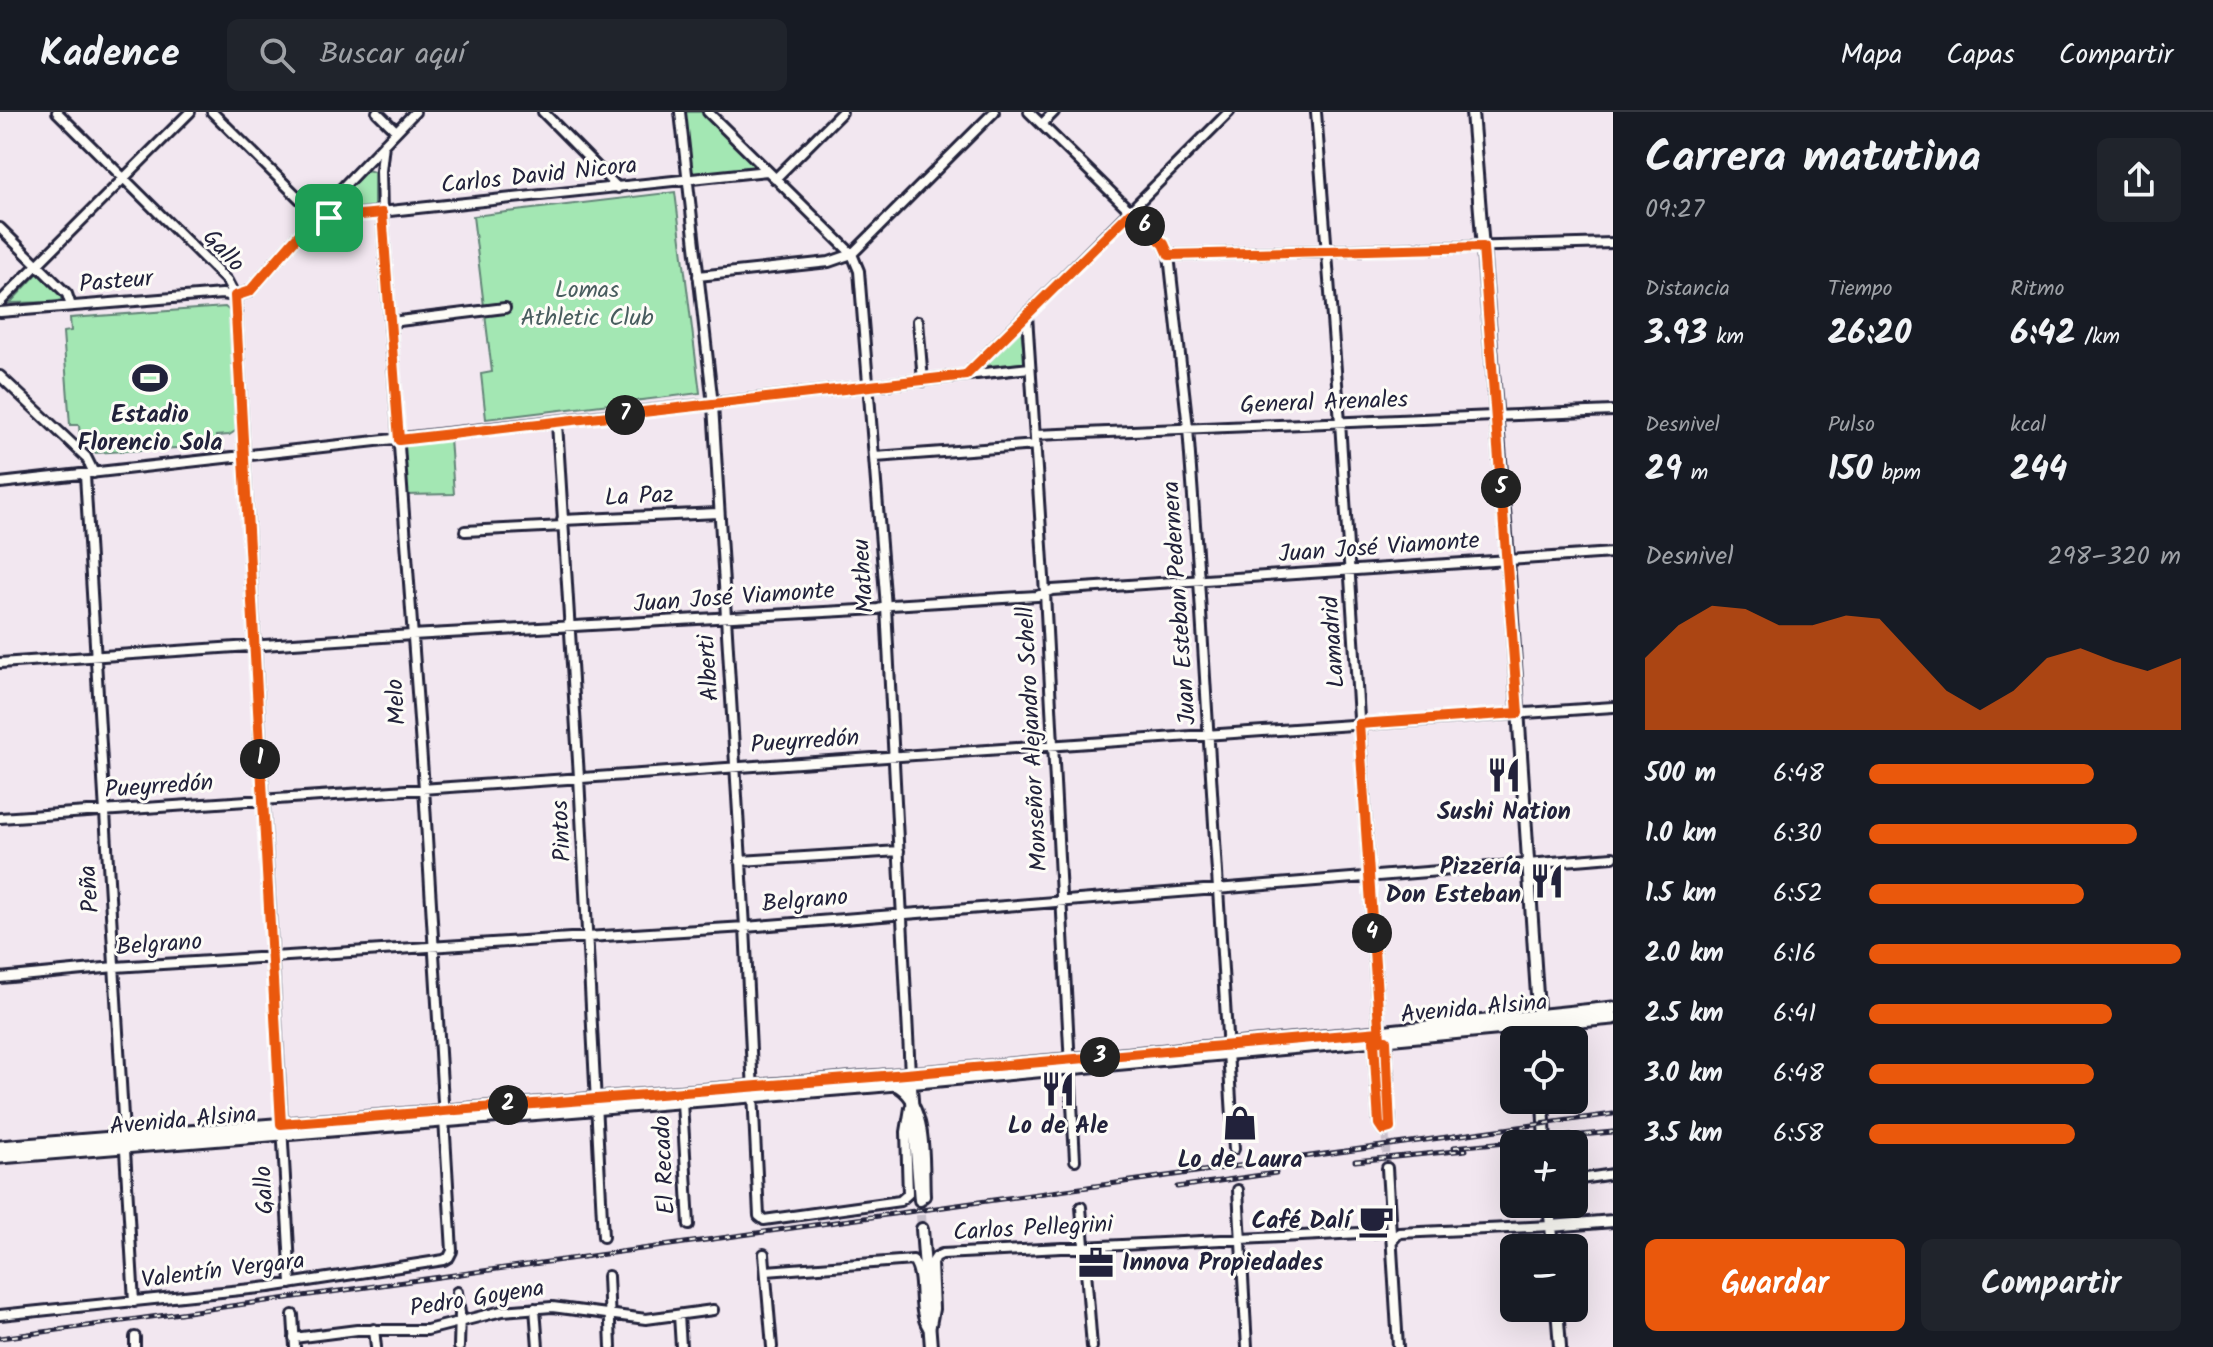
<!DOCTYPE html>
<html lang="es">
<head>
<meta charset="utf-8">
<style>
  :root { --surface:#171b24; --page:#20242c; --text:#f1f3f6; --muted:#9ea1a6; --line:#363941; --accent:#ea580c }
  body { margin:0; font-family:Kalam,sans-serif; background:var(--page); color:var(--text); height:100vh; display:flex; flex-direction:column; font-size:30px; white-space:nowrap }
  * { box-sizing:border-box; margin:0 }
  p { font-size:26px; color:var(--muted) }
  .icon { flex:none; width:44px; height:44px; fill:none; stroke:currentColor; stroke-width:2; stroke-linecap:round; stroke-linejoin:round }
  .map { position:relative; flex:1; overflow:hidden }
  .side { display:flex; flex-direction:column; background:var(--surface); width:600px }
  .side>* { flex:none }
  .tools { position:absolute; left:1500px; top:914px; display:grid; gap:16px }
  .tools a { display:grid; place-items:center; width:88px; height:88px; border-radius:12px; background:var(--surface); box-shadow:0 8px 32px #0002; font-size:40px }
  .pin { position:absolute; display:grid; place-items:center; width:68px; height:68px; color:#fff; margin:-34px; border-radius:16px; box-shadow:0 4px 12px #0006 }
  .km { position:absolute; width:40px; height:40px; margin:-20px; border-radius:50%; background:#222; color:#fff; font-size:22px; line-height:40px; text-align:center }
  .round { display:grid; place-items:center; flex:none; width:84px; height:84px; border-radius:12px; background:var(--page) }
  .summary { display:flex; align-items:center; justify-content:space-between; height:136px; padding:0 32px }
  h1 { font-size:44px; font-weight:800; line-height:60px }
  .figures { display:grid; grid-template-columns:repeat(3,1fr); gap:12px; height:136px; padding:8px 32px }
  .figures div { display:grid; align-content:center }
  .figures b { font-size:34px; font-weight:800 }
  .figures small { font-size:22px; font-weight:400 }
  .figures p { font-size:22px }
  .chart { height:224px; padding:16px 32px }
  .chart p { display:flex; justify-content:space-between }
  .chart svg { width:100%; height:144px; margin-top:8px; fill:var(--accent); opacity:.7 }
  .button { display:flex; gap:16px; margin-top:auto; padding:16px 32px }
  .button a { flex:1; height:92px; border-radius:12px; background:var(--accent); color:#fff; font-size:32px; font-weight:800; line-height:92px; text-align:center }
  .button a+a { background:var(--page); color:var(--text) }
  ul { padding:0 32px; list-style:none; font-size:26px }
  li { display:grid; grid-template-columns:128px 96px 1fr; align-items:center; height:60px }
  li i { height:20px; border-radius:10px; background:var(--accent) }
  header { display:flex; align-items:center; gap:48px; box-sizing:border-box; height:112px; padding:0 40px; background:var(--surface); border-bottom:2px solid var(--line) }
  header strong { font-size:38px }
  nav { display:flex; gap:44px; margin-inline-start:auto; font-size:28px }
  .search { width:560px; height:72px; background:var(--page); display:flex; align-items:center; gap:20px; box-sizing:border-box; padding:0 28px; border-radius:12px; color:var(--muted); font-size:30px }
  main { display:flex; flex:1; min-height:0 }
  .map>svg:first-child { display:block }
  .green { fill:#a3e7b3; stroke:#628477; stroke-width:2 }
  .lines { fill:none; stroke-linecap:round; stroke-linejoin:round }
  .minor-tunnel { stroke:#c8c0cc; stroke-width:8; stroke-dasharray:8 4; stroke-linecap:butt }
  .tertiary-tunnel { stroke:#c8c0cc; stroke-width:10; stroke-dasharray:10 5; stroke-linecap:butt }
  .minor-casing { stroke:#22223b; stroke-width:14 }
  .tertiary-casing { stroke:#22223b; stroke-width:16 }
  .secondary-casing { stroke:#22223b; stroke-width:17 }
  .minor { stroke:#fdfcf7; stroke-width:8 }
  .tertiary { stroke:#fdfcf7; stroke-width:10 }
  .secondary { stroke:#fdfcf7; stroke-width:11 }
  .rail-casing { stroke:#22223b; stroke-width:5 }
  .rail { stroke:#fdfcf7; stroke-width:2; stroke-dasharray:6; stroke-linecap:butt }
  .route-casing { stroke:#fff; stroke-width:16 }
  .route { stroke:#ea580c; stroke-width:10 }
  .labels { text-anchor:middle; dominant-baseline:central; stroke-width:6; stroke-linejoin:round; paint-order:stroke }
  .street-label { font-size:24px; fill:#22223b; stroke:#fdfcf7 }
  .park-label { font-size:24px; fill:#495d5f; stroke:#fdfcf7 }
  .poi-label { font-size:24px; font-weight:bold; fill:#22223b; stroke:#fdfcf7 }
</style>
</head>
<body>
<header>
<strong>Kadence</strong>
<div class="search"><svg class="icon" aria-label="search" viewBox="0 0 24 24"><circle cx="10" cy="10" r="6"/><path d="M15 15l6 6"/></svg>Buscar aquí</div>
<nav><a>Mapa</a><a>Capas</a><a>Compartir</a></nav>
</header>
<main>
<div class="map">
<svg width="1613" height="1235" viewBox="0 0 1613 1235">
  <rect width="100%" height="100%" fill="#f2e7f0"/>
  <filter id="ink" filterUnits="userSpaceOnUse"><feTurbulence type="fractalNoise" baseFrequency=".0125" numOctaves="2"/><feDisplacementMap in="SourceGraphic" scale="16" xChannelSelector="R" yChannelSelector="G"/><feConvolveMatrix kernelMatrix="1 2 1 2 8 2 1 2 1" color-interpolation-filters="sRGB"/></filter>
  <g filter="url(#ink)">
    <path class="green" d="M680,0H708L767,59L687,68Z
      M367,58L374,60V96L372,98L333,99L332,96Z
      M675,80L700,281L486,307L481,262L492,260L473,104Z
      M38,161L42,162L61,183V188L57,190L10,191Z
      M225,195L230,199L237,318L229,323L216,324L217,332L210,334L94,341L93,327L80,328L79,313H70L63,220L71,219L70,206Z
      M1021,217L1025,249L1023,251L985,254L984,250Z
      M450,326L454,382L405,383L401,331Z"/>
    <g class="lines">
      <path class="minor-tunnel" d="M1385,1010L1387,1056"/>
      <path class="tertiary-tunnel" d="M920,1088L922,1117"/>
      <g class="minor-casing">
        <path id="minor" d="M57,0L227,169L235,184L291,1172
          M212,0L316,103L324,106L767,59
          M377,0L396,19
          M543,0L618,76
          M680,0L713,293L745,815L759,1104L764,1108L900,1089L908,1082L906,1020L910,996
          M708,0L852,142L859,159L886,495L910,962
          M1029,0L1164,132L1169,143L1188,316L1199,468L1234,1037
          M1316,0L1340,310L1385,1010
          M1042,12L1054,0
          M775,67L842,0
          M0,116L67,182L71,194
          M1169,143L1613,131
          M698,164L829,150L852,142L994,0
          M0,190L190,0
          M0,200L222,182L235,184L250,179L316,103L415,0
          M1027,203L1045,481L1075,1048
          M918,209L923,269
          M391,210L505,196
          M966,263L1229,0
          M0,264L86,345L94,361
          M557,311L579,665L603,1125
          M1036,323L1613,299
          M875,345L1036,333
          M85,363L134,1190
          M0,371L1030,256
          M562,408L718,401
          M465,419L563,414
          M0,551L412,523L878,497L891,493L1037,484L1052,478L1613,441
          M0,706L1613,595
          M740,749L899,739
          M0,866L115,855L745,815L1613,745
          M1386,928L1388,969
          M1374,929L1379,1012L1383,1018L1390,1016V1003
          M894,973C930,990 923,1051 925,1084
          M682,990L689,1113
          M1387,1056L1398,1235
          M1574,1068L1613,1062
          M1238,1078L1247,1235
          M1081,1095L1092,1235
          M1392,1129L1399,1121L1551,1114
          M764,1142L772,1235
          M766,1159L913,1148C926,1167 915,1195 928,1216
          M608,1164L611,1235
          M457,1180L460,1201L459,1235
          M535,1196L538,1235
          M0,1203L269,1175L444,1148L449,1145L452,1139L424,676L382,101L381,59L384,32
          M293,1203L295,1235
          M679,1203L681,1235
          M931,1213L934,1197L932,1151L936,1145L942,1142L1380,1120
          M374,1217L376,1235
          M135,1225V1235
          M294,1226L357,1218H427L502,1199L552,1195L646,1207L713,1198"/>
      </g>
      <g class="tertiary-casing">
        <path id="tertiary" d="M1472,0L1508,447L1540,928
          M910,963L920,1088
          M1543,988L1545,1032
          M1549,1092L1553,1136
          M1551,1114L1613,1109
          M922,1117L931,1235
          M1557,1196L1560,1235"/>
      </g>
      <g class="secondary-casing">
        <path id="secondary" d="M0,1035L910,962L1379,920L1613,896
          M0,1045L874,974L1613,906"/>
      </g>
      <use href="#minor" class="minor"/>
      <use href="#tertiary" class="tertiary"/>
      <use href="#secondary" class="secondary"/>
      <g class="rail-casing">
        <path id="rail" d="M1454,1035L1613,1020
          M1355,1049L1466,1038
          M1177,1075L1276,1061
          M0,1226L1613,1002"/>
      </g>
      <use href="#rail" class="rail"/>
    </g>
  </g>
  <g class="lines" filter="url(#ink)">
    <g class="route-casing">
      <path id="route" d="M329,106L316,103L250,179L235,184L281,1012L872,965L1379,920L1380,928H1386L1390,1016L1383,1018L1379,1012L1374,929L1380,928L1359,612L1518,601L1483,135L1169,143L1164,132L1130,101L966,263L399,328L382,101L329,106"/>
    </g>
    <use href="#route" class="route"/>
  </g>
  <defs>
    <g id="stadium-bare" transform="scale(2.76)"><path d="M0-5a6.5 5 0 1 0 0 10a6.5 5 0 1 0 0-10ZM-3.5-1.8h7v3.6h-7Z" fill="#22223b" stroke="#fdfcf7" stroke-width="2.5" paint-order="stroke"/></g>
    <g id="restaurant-bare" transform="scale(2.76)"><path d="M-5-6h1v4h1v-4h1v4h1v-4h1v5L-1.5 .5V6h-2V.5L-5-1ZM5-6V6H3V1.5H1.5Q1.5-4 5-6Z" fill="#22223b" stroke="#fdfcf7" stroke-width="2.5" paint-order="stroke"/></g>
    <g id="shop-bare" transform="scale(2.76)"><path d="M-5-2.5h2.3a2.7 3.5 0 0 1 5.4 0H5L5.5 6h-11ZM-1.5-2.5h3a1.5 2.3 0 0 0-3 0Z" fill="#22223b" stroke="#fdfcf7" stroke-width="2.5" paint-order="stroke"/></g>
    <g id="cafe-bare" transform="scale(2.76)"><path d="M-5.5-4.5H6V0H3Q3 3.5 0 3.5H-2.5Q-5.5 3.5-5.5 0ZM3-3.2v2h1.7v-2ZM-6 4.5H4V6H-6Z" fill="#22223b" stroke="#fdfcf7" stroke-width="2.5" paint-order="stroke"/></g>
    <g id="office-bare" transform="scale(2.76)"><path d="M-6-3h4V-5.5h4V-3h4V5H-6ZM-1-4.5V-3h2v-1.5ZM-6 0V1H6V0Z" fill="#22223b" stroke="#fdfcf7" stroke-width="2.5" paint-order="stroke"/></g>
  </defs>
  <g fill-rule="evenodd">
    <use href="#stadium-bare" x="150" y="266"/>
    <use href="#restaurant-bare" x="1504" y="663"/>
    <use href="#restaurant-bare" x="1547" y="769"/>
    <use href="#restaurant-bare" x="1058" y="977"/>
    <use href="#shop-bare" x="1240" y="1011"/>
    <use href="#cafe-bare" x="1376" y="1109"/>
    <use href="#office-bare" x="1096" y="1151"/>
  </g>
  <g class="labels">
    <g class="street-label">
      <text transform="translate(539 64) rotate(-6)">Carlos David Nicora</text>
      <text transform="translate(223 139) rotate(47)">Gallo</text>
      <text transform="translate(116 170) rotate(-5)">Pasteur</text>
      <text transform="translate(1324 291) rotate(-2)">General Arenales</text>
      <text transform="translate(639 385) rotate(-3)">La Paz</text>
      <text transform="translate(1379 436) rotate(-4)">Juan José Viamonte</text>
      <text transform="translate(864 464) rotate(-94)">Matheu</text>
      <text transform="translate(734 486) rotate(-4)">Juan José Viamonte</text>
      <text transform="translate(1180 491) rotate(-94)">Juan Esteban Pedernera</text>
      <text transform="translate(1334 530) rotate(-94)">Lamadrid</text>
      <text transform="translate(709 556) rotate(-94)">Alberti</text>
      <text transform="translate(397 590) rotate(-94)">Melo</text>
      <text transform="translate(1033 627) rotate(-93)">Monseñor Alejandro Schell</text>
      <text transform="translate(805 630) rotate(-4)">Pueyrredón</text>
      <text transform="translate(159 675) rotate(-4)">Pueyrredón</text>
      <text transform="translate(562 719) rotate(-93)">Pintos</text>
      <text transform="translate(90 777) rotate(-94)">Peña</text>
      <text transform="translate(805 789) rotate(-5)">Belgrano</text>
      <text transform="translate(159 833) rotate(-4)">Belgrano</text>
      <text transform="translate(1474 897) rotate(-5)">Avenida Alsina</text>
      <text transform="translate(183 1009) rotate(-5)">Avenida Alsina</text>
      <text transform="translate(665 1053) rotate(-93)">El Recado</text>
      <text transform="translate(265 1078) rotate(-93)">Gallo</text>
      <text transform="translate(1033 1117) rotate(-3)">Carlos Pellegrini</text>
      <text transform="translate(223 1159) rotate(-7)">Valentín Vergara</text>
      <text transform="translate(477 1187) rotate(-9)">Pedro Goyena</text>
    </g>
    <g class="park-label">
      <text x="587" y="178">Lomas<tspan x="587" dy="28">Athletic Club</tspan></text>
    </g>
    <g class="poi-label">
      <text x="150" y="303">Estadio<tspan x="150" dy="28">Florencio Sola</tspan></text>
      <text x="1504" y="700">Sushi Nation</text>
      <text x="1521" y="755" text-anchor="end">Pizzería<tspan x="1521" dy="28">Don Esteban</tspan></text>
      <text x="1058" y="1014">Lo de Ale</text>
      <text x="1240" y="1048">Lo de Laura</text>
      <text x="1350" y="1109" text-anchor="end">Café Dalí</text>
      <text x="1122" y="1151" text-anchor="start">Innova Propiedades</text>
    </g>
  </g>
</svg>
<div class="tools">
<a><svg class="icon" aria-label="locate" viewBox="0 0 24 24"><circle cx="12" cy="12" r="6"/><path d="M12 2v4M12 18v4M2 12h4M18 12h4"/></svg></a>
<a>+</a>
<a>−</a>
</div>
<div class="pin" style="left:329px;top:106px;background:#1e9e55"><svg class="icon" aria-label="arrive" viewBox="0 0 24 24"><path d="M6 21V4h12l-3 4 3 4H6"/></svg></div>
<b class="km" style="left:260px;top:647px">1</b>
<b class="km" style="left:508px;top:993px">2</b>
<b class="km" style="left:1100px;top:945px">3</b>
<b class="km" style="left:1372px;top:821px">4</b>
<b class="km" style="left:1501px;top:376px">5</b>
<b class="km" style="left:1145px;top:114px">6</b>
<b class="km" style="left:625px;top:303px">7</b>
</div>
<section class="side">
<div class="summary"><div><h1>Carrera matutina</h1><p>09:27</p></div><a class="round"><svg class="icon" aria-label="share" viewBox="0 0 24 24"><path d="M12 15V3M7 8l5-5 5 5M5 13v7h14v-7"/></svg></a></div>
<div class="figures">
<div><p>Distancia</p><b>3.93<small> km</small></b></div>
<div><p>Tiempo</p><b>26:20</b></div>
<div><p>Ritmo</p><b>6:42<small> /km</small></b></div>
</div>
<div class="figures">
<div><p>Desnivel</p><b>29<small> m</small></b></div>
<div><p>Pulso</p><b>150<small> bpm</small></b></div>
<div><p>kcal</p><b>244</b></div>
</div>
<div class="chart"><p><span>Desnivel</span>298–320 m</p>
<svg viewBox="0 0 160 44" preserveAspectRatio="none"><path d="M0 44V22L10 12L20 6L30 7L40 12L50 12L60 9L70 10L80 21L90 32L100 38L110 32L120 22L130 19L140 23L150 26L160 22V44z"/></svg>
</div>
<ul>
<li><b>500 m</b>6:48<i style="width:72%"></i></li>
<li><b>1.0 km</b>6:30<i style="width:86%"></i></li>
<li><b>1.5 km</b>6:52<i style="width:69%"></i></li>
<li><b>2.0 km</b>6:16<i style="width:100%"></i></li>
<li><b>2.5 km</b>6:41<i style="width:78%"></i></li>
<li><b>3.0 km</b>6:48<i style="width:72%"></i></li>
<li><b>3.5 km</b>6:58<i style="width:66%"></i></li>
</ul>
<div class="button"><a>Guardar</a><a>Compartir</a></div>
</section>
</main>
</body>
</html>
